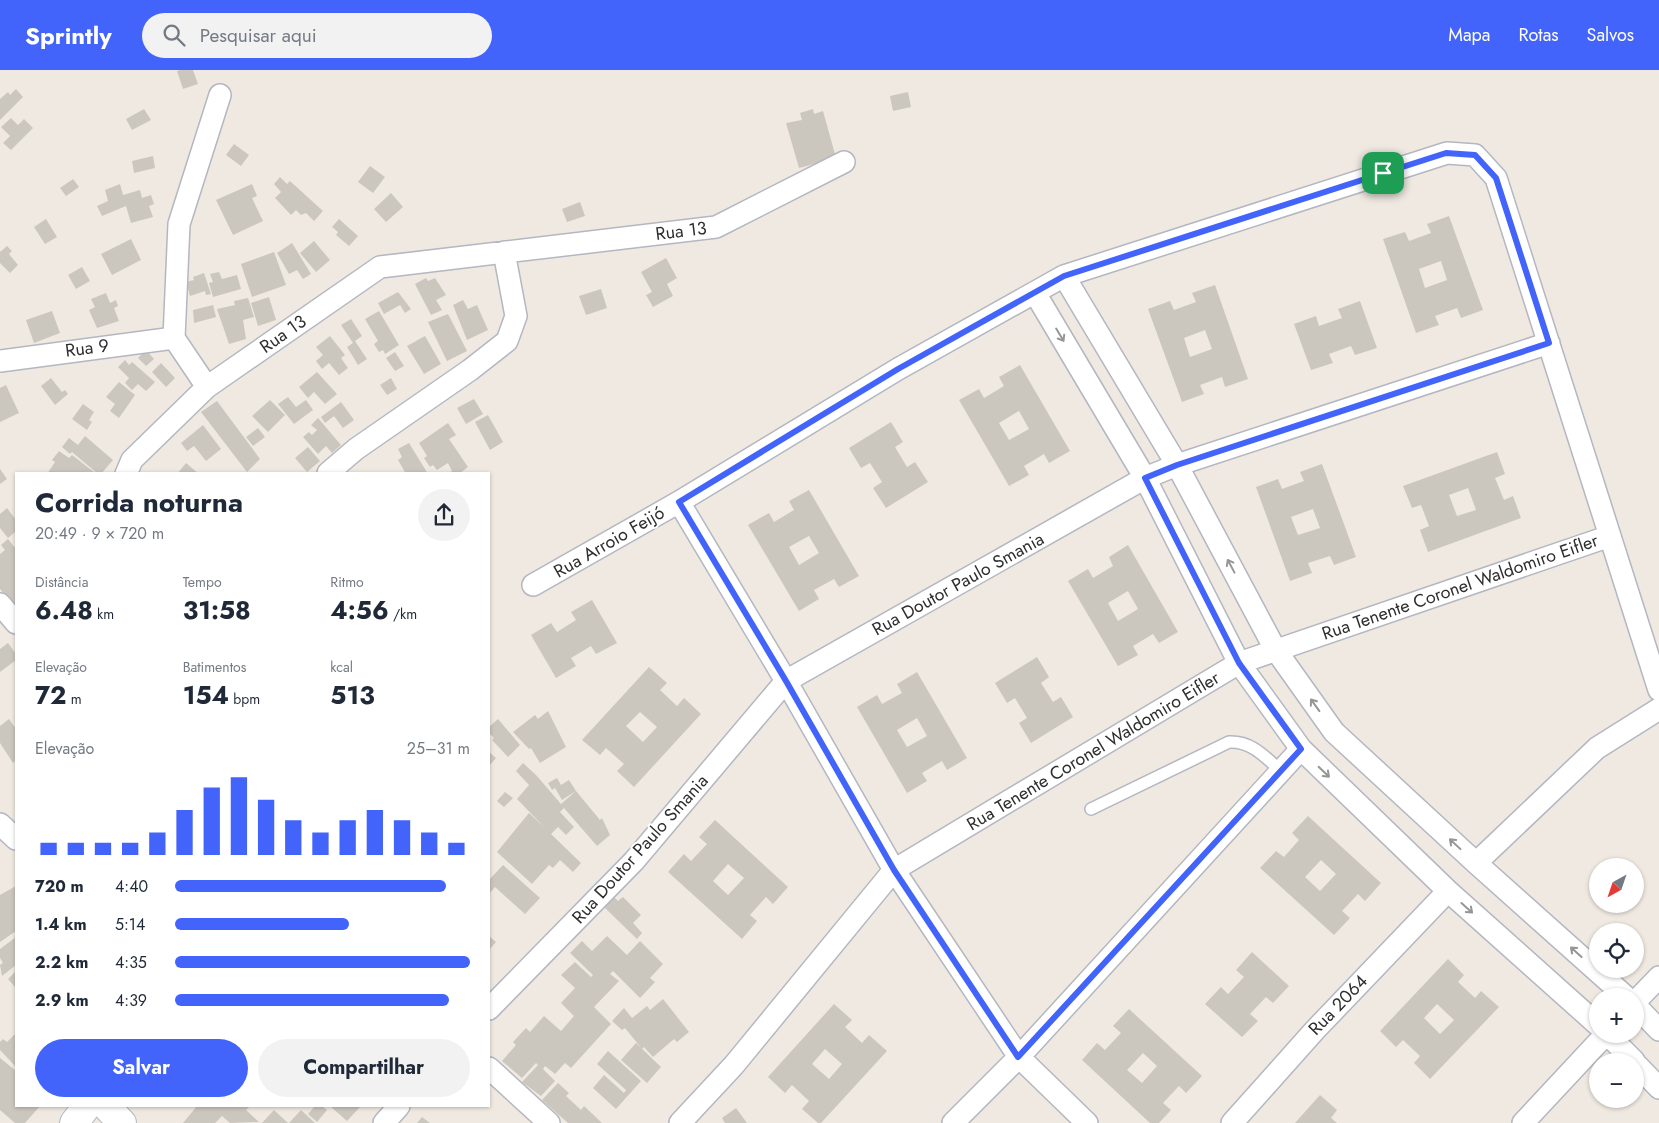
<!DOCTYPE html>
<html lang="pt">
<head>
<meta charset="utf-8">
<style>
  :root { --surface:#fff; --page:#f2f2f3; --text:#1f2937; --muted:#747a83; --accent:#4264fb }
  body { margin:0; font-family:Jost,sans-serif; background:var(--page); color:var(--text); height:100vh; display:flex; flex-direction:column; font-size:19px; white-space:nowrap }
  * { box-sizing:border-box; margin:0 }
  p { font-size:16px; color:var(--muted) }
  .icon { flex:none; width:28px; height:28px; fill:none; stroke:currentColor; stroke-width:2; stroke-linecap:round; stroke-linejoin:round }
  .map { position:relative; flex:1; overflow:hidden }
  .sheet { position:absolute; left:15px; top:402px; width:475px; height:635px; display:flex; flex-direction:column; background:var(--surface); border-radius:0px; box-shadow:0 1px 4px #0004 }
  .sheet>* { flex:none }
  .needle { width:32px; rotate:220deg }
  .fabs { position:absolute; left:1589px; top:788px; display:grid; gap:10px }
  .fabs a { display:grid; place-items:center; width:55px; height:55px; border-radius:50%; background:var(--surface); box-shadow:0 1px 4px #0004; font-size:25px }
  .pin { position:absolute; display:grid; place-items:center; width:42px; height:42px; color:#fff; margin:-21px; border-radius:10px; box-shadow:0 2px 8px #0006 }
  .round { display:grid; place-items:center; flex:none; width:52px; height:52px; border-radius:26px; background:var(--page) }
  .headline { display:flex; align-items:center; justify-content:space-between; height:85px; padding:0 20px }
  h1 { font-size:28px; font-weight:700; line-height:38px }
  .metrics { display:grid; grid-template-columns:repeat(3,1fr); gap:8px; height:85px; padding:5px 20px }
  .metrics div { display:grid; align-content:center }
  .metrics b { font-size:25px; font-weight:700 }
  .metrics small { font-size:14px; font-weight:400 }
  .metrics p { font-size:14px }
  .chart { height:140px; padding:10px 20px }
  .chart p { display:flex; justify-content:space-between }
  .chart svg { width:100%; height:90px; margin-top:5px; stroke:var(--accent); stroke-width:6 }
  .cta { display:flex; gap:10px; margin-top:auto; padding:10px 20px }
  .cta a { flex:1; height:58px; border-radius:30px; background:var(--accent); color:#fff; font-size:20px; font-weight:700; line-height:58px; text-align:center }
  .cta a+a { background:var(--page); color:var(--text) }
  ul { padding:0 20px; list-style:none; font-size:16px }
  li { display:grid; grid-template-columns:80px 60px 1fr; align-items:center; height:38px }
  li i { height:12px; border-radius:6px; background:var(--accent) }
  header { display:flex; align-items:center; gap:30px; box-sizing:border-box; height:70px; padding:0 25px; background:var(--accent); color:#fff }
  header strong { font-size:24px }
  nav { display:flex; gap:28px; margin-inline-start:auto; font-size:18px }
  .search { width:350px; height:45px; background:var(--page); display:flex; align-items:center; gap:12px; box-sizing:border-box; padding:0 18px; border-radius:28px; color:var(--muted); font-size:19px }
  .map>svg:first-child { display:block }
  .building { fill:#cbc7bf; fill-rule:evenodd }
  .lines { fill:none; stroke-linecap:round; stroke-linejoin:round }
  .lane-casing { stroke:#b4b7c1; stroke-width:14 }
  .street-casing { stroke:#b4b7c1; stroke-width:24 }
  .secondary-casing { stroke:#b4b7c1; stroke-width:30 }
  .lane { stroke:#fff; stroke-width:11 }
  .street { stroke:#fff; stroke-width:21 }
  .secondary { stroke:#fff; stroke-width:28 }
  .oneway { stroke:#969696 }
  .route-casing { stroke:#fff; stroke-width:10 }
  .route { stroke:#4264fb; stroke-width:6 }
  .labels { text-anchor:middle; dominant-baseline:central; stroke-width:4; stroke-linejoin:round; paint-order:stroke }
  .street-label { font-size:18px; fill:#2e2e2e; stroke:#fff }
</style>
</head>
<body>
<header>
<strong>Sprintly</strong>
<div class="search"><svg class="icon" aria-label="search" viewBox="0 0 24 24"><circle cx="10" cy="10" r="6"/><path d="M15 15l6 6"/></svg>Pesquisar aqui</div>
<nav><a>Mapa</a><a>Rotas</a><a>Salvos</a></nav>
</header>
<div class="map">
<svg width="1659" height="1053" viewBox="0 0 1659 1053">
  <rect width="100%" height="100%" fill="#efe9e1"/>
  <path class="building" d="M180,0H193L198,14L183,19L177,1Z
    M16,19L23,27L0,50V29L8,22L10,25Z
    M908,22L911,37L893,41L890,26Z
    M144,39L151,50L132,60L126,49Z
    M813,39L814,44L823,41L836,88L799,98L786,53L802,50L800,43Z
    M11,48L18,55L24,49L33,58L11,80L3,73L10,66L1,57Z
    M234,74L249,85L241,96L226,85Z
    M153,86L155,98L134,103L132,91Z
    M370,96L385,107L373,123L358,112Z
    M280,107L287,114L290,111L323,141L314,151L306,143L301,145L296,140L291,145L275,128L281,122L274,114Z
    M73,109L79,117L66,126L60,118Z
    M120,114L123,125L140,120L142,128L151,125L154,134L149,136L153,147L131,153L126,136L102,146L97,136L108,131L105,120Z
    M252,114L257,126L252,128L263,151L233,165L216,130Z
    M391,123L403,137L386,152L374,139Z
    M580,132L585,146L567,152L562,139Z
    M1449,146L1483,240L1461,248L1457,238L1435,246L1439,255L1416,263L1383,169L1405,162L1409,171L1431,163L1427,154ZM1441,191L1447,210L1425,218L1419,199Z
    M46,149L57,167L45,174L34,157Z
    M339,149L358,166L349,176L336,165L338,162L332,157Z
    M131,169L141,190L112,205L101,184Z
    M314,171L330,190L316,202L300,183Z
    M292,173L311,204L303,209L297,200L289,204L277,183Z
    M7,176L12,181L9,184L18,195L10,203L0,193V182Z
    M274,182L286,215L252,227L241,194Z
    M666,188L677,208L667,214L673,226L653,237L646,225L652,222L641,202Z
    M82,197L90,211L76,219L68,205Z
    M219,202L222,209L237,205L241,219L213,227L209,213L213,212L210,204Z
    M204,203L211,224L206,225L205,221L190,226L186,212L194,210L193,207Z
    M426,208L428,211L435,208L446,225L436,230L442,240L431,245L415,214Z
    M1215,215L1248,309L1225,317L1222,307L1200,315L1204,324L1182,332L1148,239L1170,231L1174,240L1196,232L1192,223ZM1205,260L1212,279L1190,287L1184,268Z
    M601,219L607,238L586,245L579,226Z
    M398,222L411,239L405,243L400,235L384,244L378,233Z
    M106,223L110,233L116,230L118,236L114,238L119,251L97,258L89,240L95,237L91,229Z
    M269,227L276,250L258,256L251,233Z
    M248,228L254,247L243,250L246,269L229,274L217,239L235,235L234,231Z
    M463,230L468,239L477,235L488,260L467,270L453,235Z
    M1360,231L1377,278L1355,285L1351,276L1329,284L1333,293L1311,300L1294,254L1316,246L1319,256L1342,248L1338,239Z
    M213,235L216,247L194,253L193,240Z
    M52,241L60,263L34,273L26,250Z
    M379,241L399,275L385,284L383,280L379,282L374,274L378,271L365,249Z
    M448,244L467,281L447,291L428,252Z
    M351,249L362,266L355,271L367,289L358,295L347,277L353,273L341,255Z
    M330,266L345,285L341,288L348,298L339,305L329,293L322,299L316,291L323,285L316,277Z
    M425,266L441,294L424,304L407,276Z
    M146,280L154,289L146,296L138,288Z
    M395,282L404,296L395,301L386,288Z
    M125,290L129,295L132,292L155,312L146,321L138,314L132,320L125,313L129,308L118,297Z
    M161,293L175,308L166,317L152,302Z
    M1020,295L1070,381L1049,393L1044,384L1024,396L1029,405L1009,416L959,330L979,319L984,328L1004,316L999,307ZM1019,341L1029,359L1009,370L999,353Z
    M317,302L337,324L325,334L314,322L308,328L299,317Z
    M51,308L62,322L65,320L68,324L55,335L41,316Z
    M391,308L397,319L387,325L380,315Z
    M119,312L135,325L119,348L110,341L115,334L106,327Z
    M6,315L19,343L0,352V318Z
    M288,327L296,337L306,330L313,340L294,354L278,334Z
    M474,329L483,344L466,354L457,338Z
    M270,330L285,345L268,362L252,346Z
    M217,331L260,389L247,402L201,342Z
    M341,332L354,350L343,358L334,346L325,353L321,347Z
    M83,334L94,342L89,350L92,352L87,360L72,349Z
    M488,345L503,372L490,380L475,352Z
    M318,348L341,375L332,383L326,376L318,384L303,367L309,362L312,365L317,360L311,355Z
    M891,352L903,372L895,377L907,397L915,392L928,412L886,438L873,418L882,412L870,393L861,398L849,378Z
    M448,353L456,365L449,369L468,397L459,404H447L452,401L448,393L437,400L433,395L430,397L424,388L427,386L419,373Z
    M203,355L221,379L206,391L194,376L187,381L181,373Z
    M258,358L265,367L253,376L246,367Z
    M85,366L113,390L101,404H98L72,382L70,384L62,377L69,368L78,375Z
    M409,373L428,404H406L398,390L402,387L398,379Z
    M308,377L320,391L307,402L295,388Z
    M59,381L69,388L72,385L94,402L92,404H47L55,392L52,390Z
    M1497,382L1505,404L1495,408L1504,430L1513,426L1521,448L1428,482L1420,460L1429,456L1421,435L1412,438L1403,416ZM1468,418L1476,440L1457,446L1449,425Z
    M186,393L199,404H177Z
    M1322,394L1356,487L1334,495L1330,486L1308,493L1312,503L1290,511L1256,417L1278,409L1282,419L1304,411L1300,402ZM1313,439L1320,458L1298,465L1291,447Z
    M0,399L7,409L0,414Z
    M809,420L859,506L839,517L834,509L814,520L819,529L799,541L748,455L769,443L774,452L794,440L789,431ZM809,466L819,483L799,495L789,477Z
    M7,438L16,450V461L8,468L0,458V444Z
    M8,469L16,479V538L0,519V484L5,480L1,475Z
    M1128,475L1178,562L1159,573L1153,564L1133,576L1138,585L1118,596L1068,511L1088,499L1093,508L1113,496L1109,487ZM1128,521L1138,539L1118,551L1108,533Z
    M592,530L617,573L596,584L591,576L571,588L576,596L556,608L531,565L551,553L557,562L576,550L571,542Z
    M8,573L16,584V590L0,602V579Z
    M1037,587L1049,607L1041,613L1053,632L1061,627L1073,647L1031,673L1019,653L1027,648L1015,628L1007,633L995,613Z
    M649,597L667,613L660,620L677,636L684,628L701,644L634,717L617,701L624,694L606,678L600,685L582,670ZM640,642L657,657L643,672L626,656Z
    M917,602L967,688L947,700L942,691L922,703L927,711L907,723L857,637L877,625L882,634L902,623L897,614ZM917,648L927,666L907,677L897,660Z
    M548,641L566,677L540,693L531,678L529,679L513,662L535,645L538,649Z
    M9,649L16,659V690L13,693L0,673V656Z
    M498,649L520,675L508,687L492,670L494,668L489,663V657Z
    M489,682L496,688L489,696Z
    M523,693L537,706L561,734L576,721L600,750L602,748L610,765L597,776L564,738L560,742L574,757L566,765L558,757L551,764L581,793L573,802L560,790L553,798L549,795L532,814L497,782L529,743L544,757L517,729L529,715L516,701Z
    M557,708L561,715L569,710L576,721L562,730L555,718L552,720L548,713Z
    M505,722L513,728L504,737L497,731Z
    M1308,746L1381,813L1365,831L1358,824L1342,841L1350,848L1334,865L1260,798L1276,781L1284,787L1299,770L1292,763ZM1321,790L1336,804L1320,821L1305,807Z
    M715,750L788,817L773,834L766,827L750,845L757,851L742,869L668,802L684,784L691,791L707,774L699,767ZM728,794L744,808L728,825L713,811Z
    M503,795L540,828L525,844L495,817L489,824V810Z
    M16,816V861L0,872V825Z
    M614,827L618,831L623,827L641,845L633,853L642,863L637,869L604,837Z
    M489,866L496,872L489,880Z
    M607,866L627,885L640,871L663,894L650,908L655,912L640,928L613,901L610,904L619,911L594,937L611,954L571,998L565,993L555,1004L545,996L543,999L555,1011L541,1026L522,1012L538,995L536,993L522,1008L502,991L516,975L513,972L526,958L530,962L544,946L561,961L574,946L561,933L575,918L561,905L575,892L591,907L593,905L570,883L582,871L592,881Z
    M16,867V895L2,906L0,895L3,893L0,888V879Z
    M1252,882L1289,916L1273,933L1266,927L1250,944L1258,951L1242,967L1205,934L1221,917L1228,924L1244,907L1236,900Z
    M1448,889L1464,905L1458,912L1475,928L1481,921L1499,937L1430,1009L1414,993L1420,986L1403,970L1396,977L1380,961ZM1437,934L1454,950L1440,964L1424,948Z
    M15,902L16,903V918L8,909Z
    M663,929L689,962L677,972L674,969L653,987L644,977L642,979L625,958L622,960L612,951L624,938L632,948L647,936L650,940Z
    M834,934L852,950L845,957L862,973L869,965L887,981L821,1053H818L802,1039L809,1031L792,1015L785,1023L768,1007ZM825,979L842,994L829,1009L812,994Z
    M1129,939L1202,1006L1186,1023L1179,1016L1163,1033L1171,1040L1159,1053H1150L1082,990L1097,973L1105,980L1121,963L1113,956ZM1143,983L1157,996L1142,1013L1127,1000Z
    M15,964L16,965V997L0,980V972L3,969L7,972Z
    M636,973L661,997L647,1013L621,990Z
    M608,981L641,1011L616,1039L593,1018L604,1005L624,1023L626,1020L597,994Z
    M0,988L16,1001V1036H40L25,1053H15L0,1040Z
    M558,1013L569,1023L566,1026L581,1040L584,1036L602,1053H568L542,1030Z
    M1320,1025L1337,1040L1331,1048L1337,1053H1295Z
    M197,1036H250L246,1040L259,1052L230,1053L222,1046L215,1053H183Z
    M315,1036H322L327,1040L317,1052L308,1044Z
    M330,1036H358L360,1037L347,1051Z
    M736,1038L747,1053H725L722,1048Z
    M274,1040L288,1053H262Z
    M301,1040L315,1053H289Z
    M422,1047L430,1053H417Z"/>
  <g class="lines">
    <g class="lane-casing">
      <path id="lane" d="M1091,739L1229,672C1252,671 1265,687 1281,701"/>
    </g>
    <g class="street-casing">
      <path id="street" d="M1064,206L1177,395L1275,579L1334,662L1476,793L1625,926
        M1035,223L1145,408L1239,593L1301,679L1448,821L1598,955
        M0,291L174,268
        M207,317L174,268L179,154L220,25
        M328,403L356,379L470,300L507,271L516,246L504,182
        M126,404L132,390L207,317L380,197L716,157L844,92
        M679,432L786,611L894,800L1019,987L1087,1053
        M533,515L679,432L898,299L1064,206L1447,83L1475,85L1496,108L1659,620
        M0,534L16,553
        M0,754L16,769
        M1476,793L1597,678L1659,639
        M1635,932L1659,907
        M1635,935L1659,960
        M489,939L634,791L786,611L1145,408L1177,395L1549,273
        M1607,964L1634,991
        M1635,993L1659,1018
        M489,998L549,1053
        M384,1053L399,1036
        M680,1053L734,995L894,800L1239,593L1610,466
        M953,1053L1019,987L1301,679
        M1232,1053L1315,960L1448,821
        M1523,1053L1606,964"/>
    </g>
    <g class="secondary-casing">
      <path id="secondary" d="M106,1036L122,1053
        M74,1053L87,1036"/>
    </g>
    <use href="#lane" class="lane"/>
    <use href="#street" class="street"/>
    <use href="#secondary" class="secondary"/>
  </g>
  <defs><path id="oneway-shaft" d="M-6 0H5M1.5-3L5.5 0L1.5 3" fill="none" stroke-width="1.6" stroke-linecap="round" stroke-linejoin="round" transform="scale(1.25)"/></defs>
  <g class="oneway">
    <use href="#oneway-shaft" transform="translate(1060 265) rotate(59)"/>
    <use href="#oneway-shaft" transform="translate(1231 496) rotate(-118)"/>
    <use href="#oneway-shaft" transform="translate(1315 635) rotate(-126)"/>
    <use href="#oneway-shaft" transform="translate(1324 702) rotate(44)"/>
    <use href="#oneway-shaft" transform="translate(1455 774) rotate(-137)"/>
    <use href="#oneway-shaft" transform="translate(1467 838) rotate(42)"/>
    <use href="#oneway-shaft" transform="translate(1576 882) rotate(-138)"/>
  </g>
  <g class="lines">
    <g class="route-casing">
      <path id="route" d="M1446,83L1475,85L1496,108L1549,273L1177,395L1145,408L1239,593L1301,679L1018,987L894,800L786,611L679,432L898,299L1064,206Z"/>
    </g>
    <use href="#route" class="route"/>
  </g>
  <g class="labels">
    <g class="street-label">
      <text transform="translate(681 161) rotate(-7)">Rua 13</text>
      <text transform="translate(283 264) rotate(-35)">Rua 13</text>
      <text transform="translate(87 278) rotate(-7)">Rua 9</text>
      <text transform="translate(609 472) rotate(-30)">Rua Arroio Feijó</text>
      <text transform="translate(958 514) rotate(-29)">Rua Doutor Paulo Smania</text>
      <text transform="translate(1460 517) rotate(-19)">Rua Tenente Coronel Waldomiro Eifler</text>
      <text transform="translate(1093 681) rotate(-31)">Rua Tenente Coronel Waldomiro Eifler</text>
      <text transform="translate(640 779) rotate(-48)">Rua Doutor Paulo Smania</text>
      <text transform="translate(1338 935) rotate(-46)">Rua 2064</text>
    </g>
  </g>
</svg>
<div class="fabs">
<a><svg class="needle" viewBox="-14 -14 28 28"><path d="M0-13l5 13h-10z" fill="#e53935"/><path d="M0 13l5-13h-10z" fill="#747a83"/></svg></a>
<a><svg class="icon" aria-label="locate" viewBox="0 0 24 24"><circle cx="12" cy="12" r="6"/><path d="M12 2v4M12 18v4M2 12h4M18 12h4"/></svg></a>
<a>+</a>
<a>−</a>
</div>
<div class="pin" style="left:1383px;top:103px;background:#1e9e55"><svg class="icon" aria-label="arrive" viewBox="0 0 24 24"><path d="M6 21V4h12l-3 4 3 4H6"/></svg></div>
<section class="sheet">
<div class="headline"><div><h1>Corrida noturna</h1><p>20:49 · 9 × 720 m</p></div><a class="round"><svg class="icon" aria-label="share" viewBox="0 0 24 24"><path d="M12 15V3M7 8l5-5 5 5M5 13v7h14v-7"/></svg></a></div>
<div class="metrics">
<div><p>Distância</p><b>6.48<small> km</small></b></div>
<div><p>Tempo</p><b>31:58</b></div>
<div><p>Ritmo</p><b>4:56<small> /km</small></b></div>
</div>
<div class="metrics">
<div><p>Elevação</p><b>72<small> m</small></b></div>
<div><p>Batimentos</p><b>154<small> bpm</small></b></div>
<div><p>kcal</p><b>513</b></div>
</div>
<div class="chart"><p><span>Elevação</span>25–31 m</p>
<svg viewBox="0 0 160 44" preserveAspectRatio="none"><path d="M5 44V38M15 44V38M25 44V38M35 44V38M45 44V33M55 44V22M65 44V11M75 44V6M85 44V17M95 44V27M105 44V33M115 44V27M125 44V22M135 44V27M145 44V33M155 44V38"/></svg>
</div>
<ul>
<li><b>720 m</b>4:40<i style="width:92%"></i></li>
<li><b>1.4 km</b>5:14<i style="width:59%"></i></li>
<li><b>2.2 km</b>4:35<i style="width:100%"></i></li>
<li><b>2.9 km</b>4:39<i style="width:93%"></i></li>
</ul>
<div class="cta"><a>Salvar</a><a>Compartilhar</a></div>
</section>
</div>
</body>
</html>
